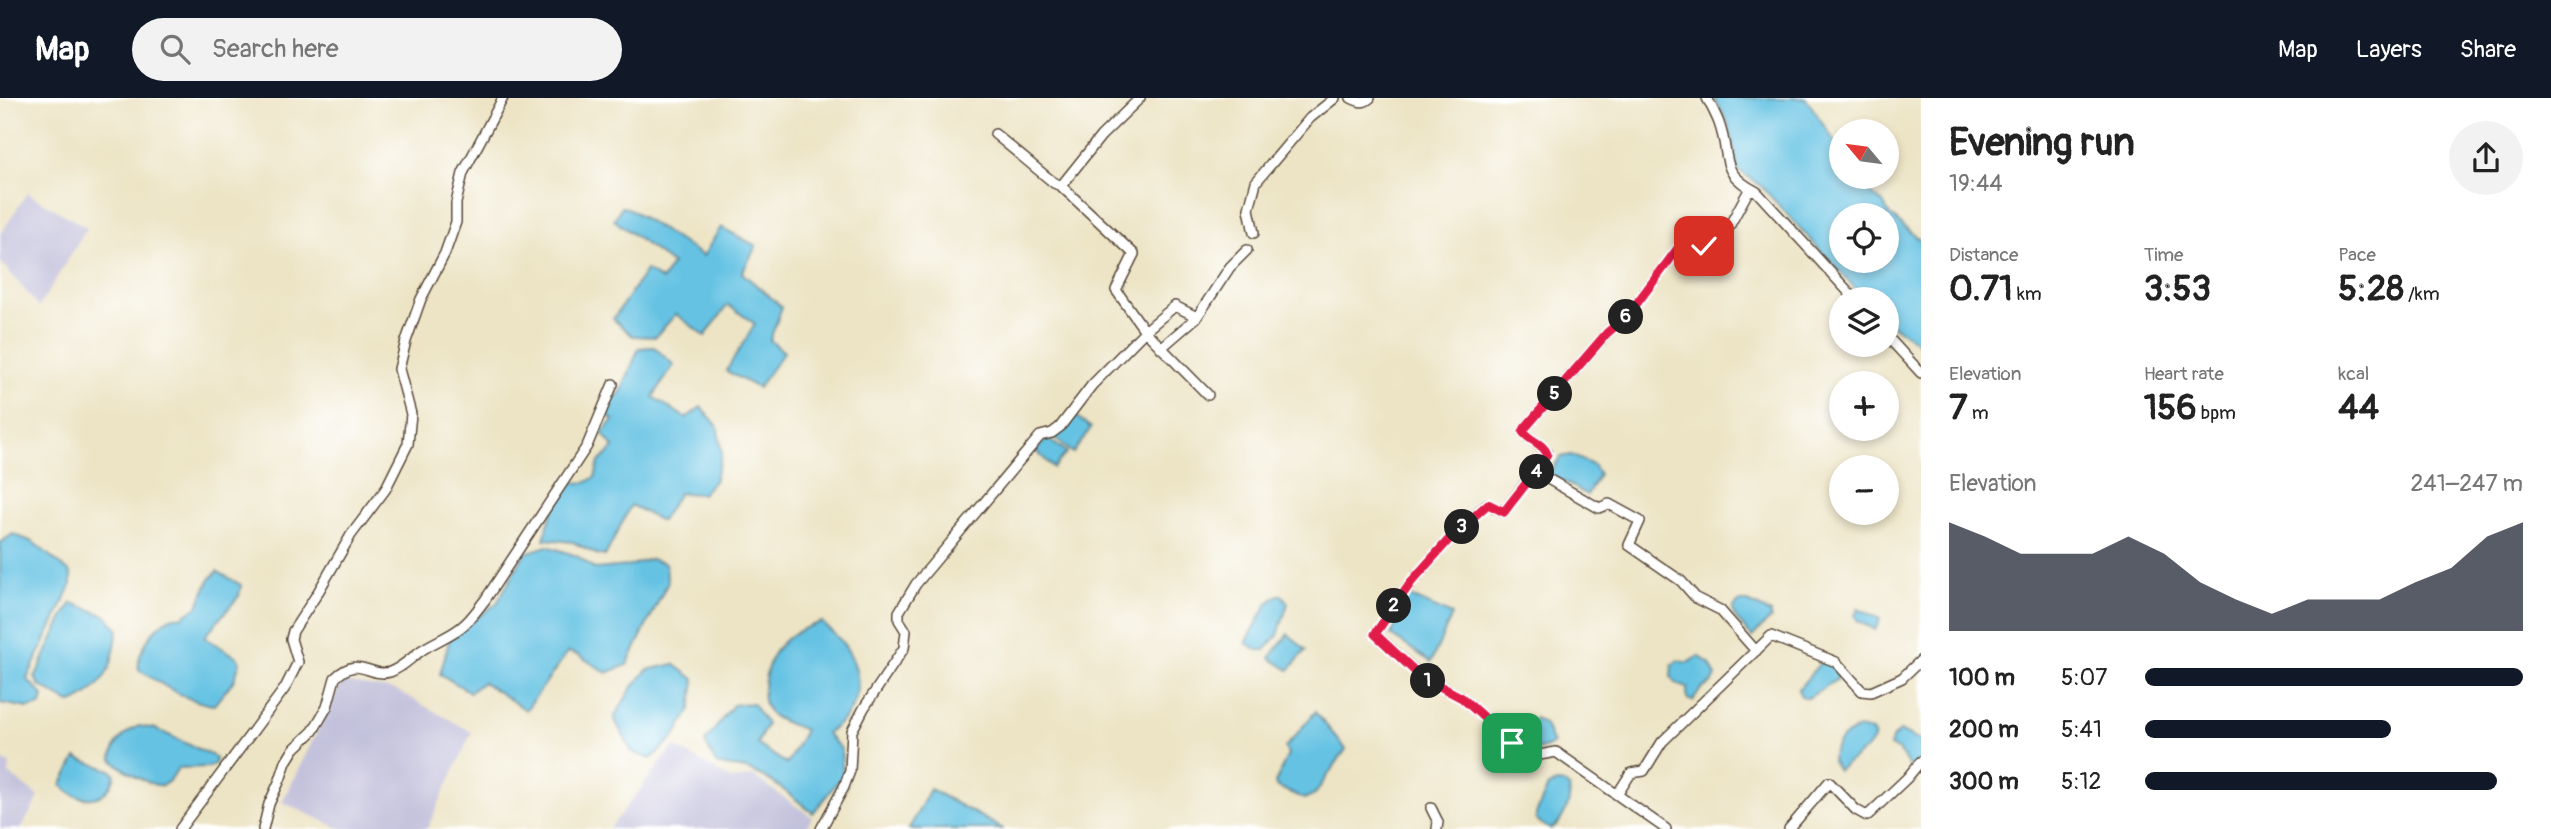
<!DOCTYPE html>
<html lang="en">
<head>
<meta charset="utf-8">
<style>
  :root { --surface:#fff; --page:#f2f2f2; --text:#222; --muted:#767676; --accent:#111827 }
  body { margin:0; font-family:Pangolin,sans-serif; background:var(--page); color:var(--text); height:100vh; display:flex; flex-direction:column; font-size:26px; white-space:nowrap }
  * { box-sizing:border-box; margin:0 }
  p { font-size:23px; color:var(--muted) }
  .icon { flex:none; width:38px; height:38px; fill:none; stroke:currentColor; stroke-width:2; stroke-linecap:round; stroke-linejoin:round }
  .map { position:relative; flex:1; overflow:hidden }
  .drawer { display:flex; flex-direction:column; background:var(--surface); width:630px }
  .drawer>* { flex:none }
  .needle { width:46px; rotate:299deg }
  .tools { position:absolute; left:1829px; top:21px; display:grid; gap:14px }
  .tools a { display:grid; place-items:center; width:70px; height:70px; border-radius:50%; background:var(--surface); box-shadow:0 4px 10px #0003; font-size:35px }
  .pin { position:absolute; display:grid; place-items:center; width:60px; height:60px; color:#fff; margin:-30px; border-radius:14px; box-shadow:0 4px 10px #0006 }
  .km { position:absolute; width:35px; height:35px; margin:-18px; border-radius:50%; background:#222; color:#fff; font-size:19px; line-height:35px; text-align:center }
  .round { display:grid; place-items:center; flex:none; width:74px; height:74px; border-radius:37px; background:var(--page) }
  .summary { display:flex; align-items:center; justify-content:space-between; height:119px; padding:0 28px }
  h1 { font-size:38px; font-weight:700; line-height:52px }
  .metrics { display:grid; grid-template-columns:repeat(3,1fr); gap:10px; height:119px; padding:7px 28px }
  .metrics div { display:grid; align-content:center }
  .metrics b { font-size:35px; font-weight:700 }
  .metrics small { font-size:19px; font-weight:400 }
  .metrics p { font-size:19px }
  .chart { height:196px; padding:14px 28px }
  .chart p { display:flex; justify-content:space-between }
  .chart svg { width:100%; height:126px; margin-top:7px; fill:var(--accent); opacity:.7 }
  ul { padding:0 28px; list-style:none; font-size:23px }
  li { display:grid; grid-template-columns:112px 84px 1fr; align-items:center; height:52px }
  li i { height:18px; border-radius:9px; background:var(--accent) }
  header { display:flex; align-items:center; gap:42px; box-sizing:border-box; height:98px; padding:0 35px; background:var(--accent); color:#fff }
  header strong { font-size:33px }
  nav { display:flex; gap:38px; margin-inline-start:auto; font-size:24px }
  .search { width:490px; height:63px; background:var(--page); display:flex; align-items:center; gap:18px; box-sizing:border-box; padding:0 24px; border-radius:38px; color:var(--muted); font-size:26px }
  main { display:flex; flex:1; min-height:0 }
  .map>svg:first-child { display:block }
  .industrial { fill:#c3c1db }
  .water { fill:#65c2e3; stroke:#507680; stroke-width:2; fill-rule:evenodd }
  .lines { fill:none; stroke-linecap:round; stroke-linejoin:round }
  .minor-casing { stroke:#564637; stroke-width:12 }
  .minor { stroke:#fff; stroke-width:9 }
  .route-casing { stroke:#fff; stroke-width:14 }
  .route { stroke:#e11d48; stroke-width:9 }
</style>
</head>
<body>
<header>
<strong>Map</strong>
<div class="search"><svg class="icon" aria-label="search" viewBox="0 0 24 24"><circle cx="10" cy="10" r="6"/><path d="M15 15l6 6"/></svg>Search here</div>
<nav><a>Map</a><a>Layers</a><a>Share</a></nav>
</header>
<main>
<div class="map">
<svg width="1921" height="731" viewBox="0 0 1921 731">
  <rect width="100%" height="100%" fill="#fff"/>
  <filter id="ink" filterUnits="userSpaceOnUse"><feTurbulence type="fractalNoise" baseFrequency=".0143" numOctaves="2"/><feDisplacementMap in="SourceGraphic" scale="14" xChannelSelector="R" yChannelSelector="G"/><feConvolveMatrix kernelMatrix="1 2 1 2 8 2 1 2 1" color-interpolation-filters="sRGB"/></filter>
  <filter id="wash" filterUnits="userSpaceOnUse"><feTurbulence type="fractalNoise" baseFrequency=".00686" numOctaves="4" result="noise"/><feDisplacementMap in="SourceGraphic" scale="28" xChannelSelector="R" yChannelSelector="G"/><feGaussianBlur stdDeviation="1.57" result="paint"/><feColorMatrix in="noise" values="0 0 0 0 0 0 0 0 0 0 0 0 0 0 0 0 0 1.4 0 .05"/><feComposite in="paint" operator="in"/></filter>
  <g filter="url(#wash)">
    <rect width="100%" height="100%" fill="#ede4c5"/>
    <path class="industrial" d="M27,95L87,130L39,209L0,163V137Z
      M342,584L396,592L472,634L427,731H341L282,704Z
      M674,648L732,682L753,678L812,719L805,731H609Z
      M0,662L10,666L9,676L39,699L21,731H0Z"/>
    <path class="water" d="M1714,0H1806L1841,53V79H1858L1869,94L1883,105L1890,117L1921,143V249C1912,237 1897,233 1887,222L1886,201H1865L1761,88L1738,72L1729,27ZM1841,117H1886V163H1841Z
      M621,109L628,110L703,158L721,129L756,148L742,175L782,209L770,242L784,254L758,290L726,273L755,226L728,207L705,238L676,216L655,239L633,238L613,221L646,172L662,182L672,166L614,122Z
      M654,249L674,267L653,299L686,320L701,309L717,327L722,356L714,383L702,396L679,395L661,423L631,407L605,458L596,456L573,444L544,441C551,419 553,400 572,384L585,385L595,379L599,364L614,350L602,335L613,322L605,314L606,305L621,294L639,250Z
      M1072,315L1091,330L1073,355L1055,340Z
      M1046,340L1067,354L1054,370L1036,353Z
      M1571,357L1593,367L1599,376L1587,397L1549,375L1561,359Z
      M13,436L33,444L71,475V488L27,581L43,597L41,607L28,610L0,605V445Z
      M547,448L577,458L595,471L629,468L650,461L665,465L668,484L627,567L607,575L578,557L568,554L526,612L483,584L470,594L440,576L450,540L497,505L525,455Z
      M217,473L241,487L239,498L204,539L237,559L240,564L234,582L214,607C186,604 162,586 139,572C135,553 161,515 181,519L198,508L208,484Z
      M1278,497H1282L1288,505L1278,537L1265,552H1258L1246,545L1268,505Z
      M1407,497L1452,517L1431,564L1391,537Z
      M1739,504H1748L1771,515V520L1752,539L1734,518L1733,510Z
      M72,505L107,518L118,531C113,560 112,580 85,598C79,601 77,604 70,605L39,587L35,579C48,554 56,528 72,505Z
      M1858,510L1880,521L1875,532L1858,523L1855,518Z
      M822,524C828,531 836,537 842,544C867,577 862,614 826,635L841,651L843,677L813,715C793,699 774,682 749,672C741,669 726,669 716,666L705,644L733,607L752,605L767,626L757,646L787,666L805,632C794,627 778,624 770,615C763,606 763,599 764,589C768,550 786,535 822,524Z
      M1288,536L1306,552L1289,572L1270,560Z
      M1699,558L1710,566L1716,578L1712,585L1701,591L1693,603L1687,601V590L1677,586L1671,579L1672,567L1678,562L1687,565Z
      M1823,561L1839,571L1836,582L1808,600L1801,598L1798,592Z
      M674,566L695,582L691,611L674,639L651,661L632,654L614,620L631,591L647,572Z
      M1315,614L1346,651L1315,696L1304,701L1276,688L1275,685L1288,656L1285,650Z
      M1535,620L1545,627L1553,646C1538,653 1532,655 1518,645L1521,634Z
      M139,628L156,631L215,659L216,664L210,669L178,670C174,676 170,685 162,687C152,690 119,669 112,661C113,645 124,635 139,628Z
      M1858,631L1872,633L1875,639L1866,651L1838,672L1831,662C1836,645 1842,637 1858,631Z
      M1900,633L1915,641H1921V660L1915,668H1909L1899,653L1890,648L1892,641Z
      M76,660L111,672L115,677C107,705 81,707 61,687Z
      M1557,685L1565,686L1569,689C1572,702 1563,726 1550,731L1536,722V716L1548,688Z
      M930,691L1003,731H909Z"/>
  </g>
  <g filter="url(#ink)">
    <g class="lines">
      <g class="minor-casing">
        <path id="minor" d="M1351,0C1359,4 1363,6 1370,0
          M1707,0C1711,8 1716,17 1719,25C1732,61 1717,73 1757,94L1855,201
          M995,36L1054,85L1061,88L1134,156L1116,192L1145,233L1208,297
          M1061,88L1101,38L1140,0
          M1254,135L1249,111L1256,84L1310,20L1335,0
          M1886,237L1921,275
          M1161,250L1197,219
          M1534,378L1547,354L1523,334L1525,330L1607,235L1628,217L1679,149L1684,145L1713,149L1719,147L1750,90
          M1617,697L1631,675L1644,673L1662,644L1771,538L1836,564L1862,593L1871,594L1902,580L1921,562
          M1431,710L1438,724L1437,731
          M180,731L285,590L298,564L291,541L293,533L317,496L351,437L385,392L408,346L411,316L399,271L406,243L421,201L445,155L456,124V105L463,75L503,0
          M263,731L269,706L280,682L286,664L294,651L313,633L327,609L335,580C359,556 369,580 390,574C402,570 412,559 422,552C434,544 448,539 460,530C470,523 477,512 485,502L587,348L613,286
          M821,731L844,689L850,673L852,633L864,610L904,550L906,533L899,522V514L916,486L1040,338L1052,335L1060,329L1092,287L1145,233L1175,208L1197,219L1230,169L1247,152
          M1666,731L1556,654L1534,658L1522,654L1462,600L1420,577L1375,536L1412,483L1452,438L1487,406L1504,414L1527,383L1541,377L1599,410L1609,406L1640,423L1629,447L1681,483L1696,500L1720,512L1756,553
          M1789,731L1829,684L1856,712L1867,718L1907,680L1921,663"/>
      </g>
      <use href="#minor" class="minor"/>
    </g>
  </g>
  <g class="lines" filter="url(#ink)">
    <g class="route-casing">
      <path id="route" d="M1512,645L1462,600L1419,577L1375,536L1412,483L1452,438L1488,406L1504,414C1519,394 1534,377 1547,356C1544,346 1530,343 1523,334L1525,330L1607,235L1628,217L1679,149L1690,145L1704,148"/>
    </g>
    <use href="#route" class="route"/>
  </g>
</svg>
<div class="tools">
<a><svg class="needle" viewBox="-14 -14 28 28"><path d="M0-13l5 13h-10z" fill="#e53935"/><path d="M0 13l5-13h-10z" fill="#767676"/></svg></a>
<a><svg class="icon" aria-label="locate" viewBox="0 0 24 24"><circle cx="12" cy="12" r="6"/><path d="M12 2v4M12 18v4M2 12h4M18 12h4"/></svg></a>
<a><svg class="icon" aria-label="layers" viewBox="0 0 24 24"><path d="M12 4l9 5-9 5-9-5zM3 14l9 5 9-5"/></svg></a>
<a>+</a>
<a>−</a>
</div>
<div class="pin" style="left:1512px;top:645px;background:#1e9e55"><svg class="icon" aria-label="arrive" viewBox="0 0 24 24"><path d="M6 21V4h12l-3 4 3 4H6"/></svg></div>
<div class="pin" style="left:1704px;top:148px;background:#d93025"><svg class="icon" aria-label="check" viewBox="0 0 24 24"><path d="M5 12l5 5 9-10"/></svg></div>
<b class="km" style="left:1428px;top:583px">1</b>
<b class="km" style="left:1394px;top:508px">2</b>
<b class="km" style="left:1462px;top:429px">3</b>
<b class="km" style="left:1537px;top:374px">4</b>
<b class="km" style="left:1555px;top:296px">5</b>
<b class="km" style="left:1626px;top:219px">6</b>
</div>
<section class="drawer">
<div class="summary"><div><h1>Evening run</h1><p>19:44</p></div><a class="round"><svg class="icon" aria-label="share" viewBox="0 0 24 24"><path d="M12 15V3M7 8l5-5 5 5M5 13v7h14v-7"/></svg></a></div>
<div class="metrics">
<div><p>Distance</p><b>0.71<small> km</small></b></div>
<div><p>Time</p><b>3:53</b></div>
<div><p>Pace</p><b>5:28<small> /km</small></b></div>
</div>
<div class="metrics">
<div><p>Elevation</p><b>7<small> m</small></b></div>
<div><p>Heart rate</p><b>156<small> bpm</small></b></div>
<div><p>kcal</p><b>44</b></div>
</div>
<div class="chart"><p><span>Elevation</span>241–247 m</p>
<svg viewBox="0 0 160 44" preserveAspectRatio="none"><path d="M0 44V6L10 11L20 17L30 17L40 17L50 11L60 17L70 27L80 33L90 38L100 33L110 33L120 33L130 27L140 22L150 11L160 6V44z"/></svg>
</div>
<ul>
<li><b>100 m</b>5:07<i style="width:100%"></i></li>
<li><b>200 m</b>5:41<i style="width:65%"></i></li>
<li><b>300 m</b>5:12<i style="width:93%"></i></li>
</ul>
</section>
</main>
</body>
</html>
